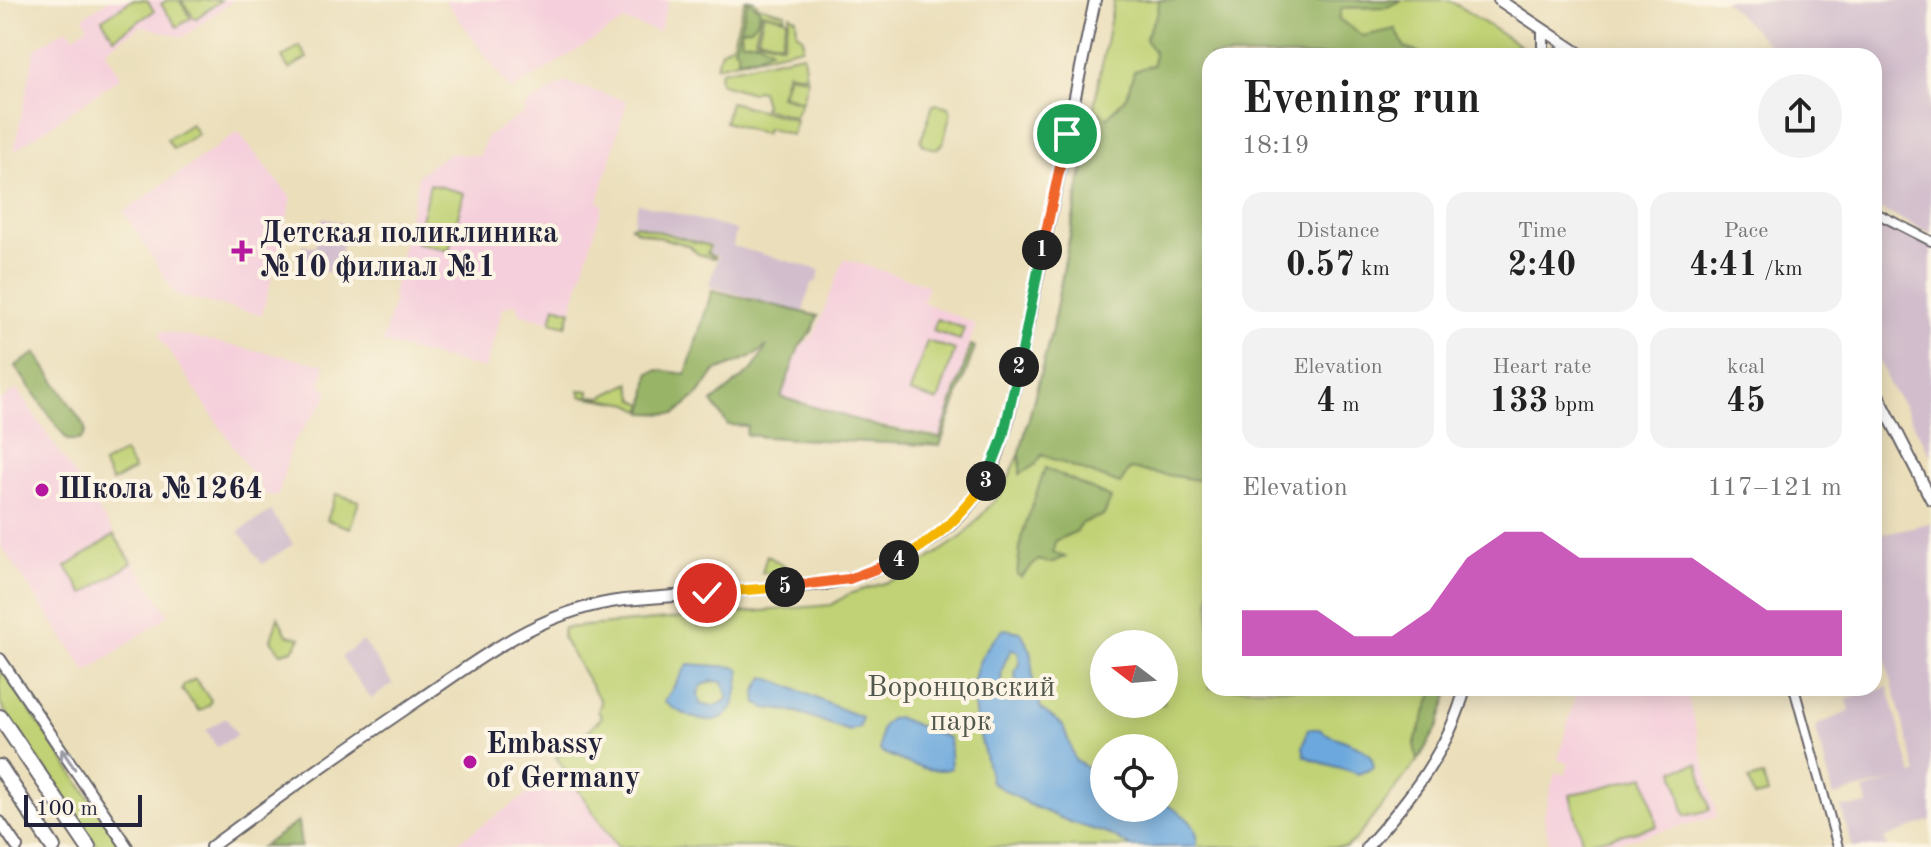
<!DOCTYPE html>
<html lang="en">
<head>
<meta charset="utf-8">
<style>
  :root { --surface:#fff; --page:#f2f2f2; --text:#222; --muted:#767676; --accent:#b5179e }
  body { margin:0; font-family:"Old Standard TT",serif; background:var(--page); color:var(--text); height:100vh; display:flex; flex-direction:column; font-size:30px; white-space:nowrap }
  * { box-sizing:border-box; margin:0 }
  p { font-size:26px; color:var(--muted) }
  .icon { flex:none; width:44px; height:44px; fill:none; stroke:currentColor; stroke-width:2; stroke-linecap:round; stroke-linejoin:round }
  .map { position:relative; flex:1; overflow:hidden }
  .side { position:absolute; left:1202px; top:48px; width:680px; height:648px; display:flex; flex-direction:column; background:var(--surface); border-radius:24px; box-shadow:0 4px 20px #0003 }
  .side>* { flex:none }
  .needle { width:52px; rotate:286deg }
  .buttons { position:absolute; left:1090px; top:630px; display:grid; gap:16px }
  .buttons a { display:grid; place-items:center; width:88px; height:88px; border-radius:50%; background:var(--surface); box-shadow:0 4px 20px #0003; font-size:40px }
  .scale { position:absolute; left:24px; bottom:20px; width:118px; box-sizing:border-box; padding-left:8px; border:4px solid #22223b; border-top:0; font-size:22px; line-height:28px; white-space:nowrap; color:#22223b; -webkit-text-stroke:6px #fcf5e5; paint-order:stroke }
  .pin { position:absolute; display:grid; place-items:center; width:68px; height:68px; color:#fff; margin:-34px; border:4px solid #fff; border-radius:50%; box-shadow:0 2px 8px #0007 }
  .km { position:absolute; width:40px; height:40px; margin:-20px; border-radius:50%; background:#222; color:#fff; font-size:22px; line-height:40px; text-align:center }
  .round { display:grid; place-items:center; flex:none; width:84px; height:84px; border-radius:42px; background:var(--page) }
  .headline { display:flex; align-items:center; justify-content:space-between; height:136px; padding:0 40px }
  h1 { font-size:44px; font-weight:700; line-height:60px }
  .metrics { display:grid; grid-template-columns:repeat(3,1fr); gap:12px; height:136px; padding:8px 40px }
  .metrics div { display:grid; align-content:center; border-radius:20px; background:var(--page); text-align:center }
  .metrics b { font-size:34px; font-weight:700 }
  .metrics small { font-size:22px; font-weight:400 }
  .metrics p { font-size:22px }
  .chart { height:224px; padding:16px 40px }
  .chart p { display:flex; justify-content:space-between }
  .chart svg { width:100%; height:144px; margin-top:8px; fill:var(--accent); opacity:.7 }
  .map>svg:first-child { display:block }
  .built { fill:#f5cfdc }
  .industrial { fill:#d1bdcc }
  .green { fill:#c0d275; stroke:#717a58; stroke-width:2; fill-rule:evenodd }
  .forest { fill:#98b466; stroke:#5d6b50; stroke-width:2 }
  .water { fill:#6ca8dd; stroke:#47658c; stroke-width:2; fill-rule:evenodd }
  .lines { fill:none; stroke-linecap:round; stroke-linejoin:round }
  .minor-casing { stroke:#686468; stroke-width:12 }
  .tertiary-casing { stroke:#686468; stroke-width:14 }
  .primary-casing { stroke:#686468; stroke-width:18 }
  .minor { stroke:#fff; stroke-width:8 }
  .tertiary { stroke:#fff; stroke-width:10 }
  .primary { stroke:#fff; stroke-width:14 }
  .oneway { stroke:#9c9ca7 }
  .split-1-casing { stroke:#fff; stroke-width:16 }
  .split-2-casing { stroke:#fff; stroke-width:16 }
  .split-3-casing { stroke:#fff; stroke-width:16 }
  .split-4-casing { stroke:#fff; stroke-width:16 }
  .split-5-casing { stroke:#fff; stroke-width:16 }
  .split-6-casing { stroke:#fff; stroke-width:16 }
  .split-1 { stroke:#f0652b; stroke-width:10 }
  .split-2 { stroke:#22a559; stroke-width:10 }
  .split-3 { stroke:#22a559; stroke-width:10 }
  .split-4 { stroke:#f5b400; stroke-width:10 }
  .split-5 { stroke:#f0652b; stroke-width:10 }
  .split-6 { stroke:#f5b400; stroke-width:10 }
  .poi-dot { fill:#b5179e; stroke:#fcf5e5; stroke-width:3 }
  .labels { text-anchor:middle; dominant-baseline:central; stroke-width:8; stroke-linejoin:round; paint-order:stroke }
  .poi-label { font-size:30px; font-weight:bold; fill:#22223b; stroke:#fcf5e5; text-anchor:start }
  .park-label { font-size:30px; fill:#51574c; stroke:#fcf5e5 }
</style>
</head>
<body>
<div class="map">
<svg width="1931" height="847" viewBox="0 0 1931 847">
  <rect width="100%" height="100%" fill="#fcf5e5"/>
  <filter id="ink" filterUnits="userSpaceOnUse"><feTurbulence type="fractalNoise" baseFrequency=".0125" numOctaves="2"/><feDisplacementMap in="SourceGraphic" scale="16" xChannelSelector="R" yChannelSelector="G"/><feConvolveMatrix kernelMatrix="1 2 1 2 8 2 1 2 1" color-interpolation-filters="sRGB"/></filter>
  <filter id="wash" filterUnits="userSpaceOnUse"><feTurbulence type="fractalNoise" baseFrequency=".006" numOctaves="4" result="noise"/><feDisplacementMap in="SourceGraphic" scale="32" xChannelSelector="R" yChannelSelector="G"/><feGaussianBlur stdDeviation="1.8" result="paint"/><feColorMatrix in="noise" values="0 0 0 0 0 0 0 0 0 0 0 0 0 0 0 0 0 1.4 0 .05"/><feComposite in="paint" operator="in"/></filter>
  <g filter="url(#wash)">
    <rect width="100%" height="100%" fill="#ebdfbb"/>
    <path class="built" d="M109,0H234L183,37L141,26L105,50L121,77L14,151L35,49L67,28L74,36L88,26L83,17Z
      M445,0H669L659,32L624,21L511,91Z
      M565,82L627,101L598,202L603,204L571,311L555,306L551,322L521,314L515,303L503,308L485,369L382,343L394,299L392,296L419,174L449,153L480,156L486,137L524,113L526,105Z
      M238,132L292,199L262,315L176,295L124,212Z
      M844,259L928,285L923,302L976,324L940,436L876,424L782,396L801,347L815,333Z
      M162,331L325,365L320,386L329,389L325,401L292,443L278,496L266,495L159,336Z
      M17,389L169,615L87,672L0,544V401Z
      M1577,688H1686L1717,817L1599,847H1550L1544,816L1555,772L1566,775L1569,763L1558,760Z
      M563,770L617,847H450Z"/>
    <path class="industrial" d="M1724,0H1931V234L1874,206V56H1780Z
      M638,203L736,230L733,246L820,270L817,281L811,284L803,312L709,286L718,256L709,253L712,245L633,223Z
      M323,217L347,225L335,274L297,265L302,244L315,247Z
      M1874,218L1931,247V456L1904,406L1889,385L1886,374L1874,350Z
      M271,511L293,544L262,564L239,531Z
      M1929,523L1931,527V820L1884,839L1888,847H1852L1841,807L1868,805L1864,790L1905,777L1834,796L1815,726L1850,711L1847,699L1888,687L1912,775L1917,774L1874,618V536Z
      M363,641L393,684L371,699L341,657Z
      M226,717L237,735L217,747L206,730Z"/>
    <path class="green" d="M132,0H147L154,11L114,38L102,19Z
      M167,0H179L191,18L177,27L161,4Z
      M181,0H221L195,19Z
      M745,0H754L758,6L785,13V17L762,12L755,38L783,45L790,15L796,18L797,33L803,38V47L716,66L721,51L732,44Z
      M1114,0H1449L1528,51V56H1210V688H1449L1438,726L1418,760L1355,840L1346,847H617L556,757L572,747L602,717L598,711L601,702L562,637L564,628L831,605L849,594L900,578L963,536L1003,491L1020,453L1052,329ZM1104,644H1164V704H1104ZM1104,748H1164V808H1104Z
      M764,13L787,19L781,43L758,37Z
      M300,46L307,58L289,69L282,58Z
      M803,54L806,76L787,72L780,96L801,102L795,117L763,108L765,104L761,91L756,90L752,93L721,84L719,77L721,71Z
      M788,74L808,79L802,101L782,95Z
      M730,102L796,120L792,135L767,128L765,134L725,122Z
      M938,104L948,107L951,112L943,144L936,149L924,146L921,141L933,105Z
      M191,124L198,134L173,149L167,139Z
      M430,184L464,193L449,251L415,242Z
      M636,225L710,246L707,253L715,257V259L698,254L690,246L637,231L631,226Z
      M555,306L571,311L566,326L551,322Z
      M937,319L964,328L960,340L933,331Z
      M927,341L955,350L938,401L910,392Z
      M630,383L635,400L644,404L643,411L630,404L581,396L579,390L589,391V396L602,397Z
      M124,452L134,470L112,482L103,464Z
      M336,494L359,501L350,528L327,520Z
      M114,535L132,563L84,594L66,567Z
      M767,555L791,571L762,573Z
      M278,617L287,635L301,638L293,650L281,653L271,640Z
      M0,667L123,847H98L84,827L0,704Z
      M195,679L211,700L209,705L199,711L182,690L184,685Z
      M1698,764L1710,810L1685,816L1674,770Z
      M1645,776L1657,826L1583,844L1570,795Z
      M1763,776L1768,794L1754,797L1749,780Z"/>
    <path class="forest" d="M748,0L760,10L757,21L751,28L741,29L742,41H759L771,49L758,56L738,59V51L734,48Z
      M1159,0H1403L1387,7L1342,8L1339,19L1363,36L1396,29L1405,48L1429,56H1210V482L1130,469L1120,484L1042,455L1035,465L1020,474V453L1052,329L1095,109L1107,118L1127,96L1134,71L1153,65L1154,52L1145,39L1158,12Z
      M712,290L818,316L812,331L799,347L781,397L880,427L940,438L971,345L975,347L940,446C876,441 811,442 746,435L747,426L728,425L712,402L753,369L767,346L755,355L714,372L699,394L675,414L644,413L649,373L658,370L686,374Z
      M36,353L85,427V434L80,440H67L15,366Z
      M1045,468L1111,498L1104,515L1080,524L1077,531L1055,541L1053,553L1065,557L1051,563L1038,560L1021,577L1017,575L1021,538Z
      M1435,688H1450L1438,726L1418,760L1414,745Z
      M298,822L301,847H261Z"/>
    <path class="water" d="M1004,629L1021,632L1031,651L1033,681L1041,709L1063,725L1075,760L1092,771L1104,773V808H1164V803C1180,812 1203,825 1196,847H1131L1111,835L1070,822L1030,805L991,782C980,724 951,676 1004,629ZM1011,650L1018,651L1020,663L1015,672L1017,698H1010C996,680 1001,668 1011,650Z
      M688,664L735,667L740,670C739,679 736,701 732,708C715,733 683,715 664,702ZM712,681L723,682L728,698C719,707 712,708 700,704L698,694L701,686Z
      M764,677C799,688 828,706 862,717L860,727L849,731L797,712L766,708L757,704L756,691Z
      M896,717L949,738L951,768C932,776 898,760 880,751C880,736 879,721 896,717Z
      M1308,729H1319C1335,742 1373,742 1374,768L1358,774C1340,766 1322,765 1305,756L1303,747Z"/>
  </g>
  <g filter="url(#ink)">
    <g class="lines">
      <g class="minor-casing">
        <path id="minor" d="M1874,212L1931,241
          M1794,688L1838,847"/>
      </g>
      <g class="tertiary-casing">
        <path id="tertiary" d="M1499,0L1583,56
          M1543,56V30
          M1551,56L1564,50H1572
          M1874,387L1931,499
          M0,659L127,847
          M0,822L17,847
          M211,847C278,797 345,750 414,703C483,657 540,610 624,600L825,584C888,572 955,538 987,479C997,461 1003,440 1008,420L1095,0
          M1367,847C1408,802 1450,748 1465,688"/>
      </g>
      <g class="primary-casing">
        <path id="primary" d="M0,717L88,847
          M0,767L53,847"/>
      </g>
      <use href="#minor" class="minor"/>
      <use href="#tertiary" class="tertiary"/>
      <use href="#primary" class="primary"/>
    </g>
    <defs><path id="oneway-shaft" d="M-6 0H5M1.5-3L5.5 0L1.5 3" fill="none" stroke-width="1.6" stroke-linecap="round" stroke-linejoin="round" transform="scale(2)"/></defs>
    <use class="oneway" href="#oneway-shaft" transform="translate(68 759) rotate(-124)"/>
  </g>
  <g class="lines" filter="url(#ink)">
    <g class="split-1-casing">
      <path id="split-1" d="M1042,250L1067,134"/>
    </g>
    <g class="split-2-casing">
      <path id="split-2" d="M1019,367L1042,250"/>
    </g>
    <g class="split-3-casing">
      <path id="split-3" d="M986,481L1003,437L1019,367"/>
    </g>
    <g class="split-4-casing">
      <path id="split-4" d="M899,560C933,541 965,514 986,481"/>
    </g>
    <g class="split-5-casing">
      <path id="split-5" d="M785,587L849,579L899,560"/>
    </g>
    <g class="split-6-casing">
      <path id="split-6" d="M707,593L785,587"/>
    </g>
    <use href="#split-1" class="split-1"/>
    <use href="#split-2" class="split-2"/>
    <use href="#split-3" class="split-3"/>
    <use href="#split-4" class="split-4"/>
    <use href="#split-5" class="split-5"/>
    <use href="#split-6" class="split-6"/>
  </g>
  <g class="poi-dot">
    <path d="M238 239h8v8h8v8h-8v8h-8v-8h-8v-8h8z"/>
    <circle cx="42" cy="490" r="8"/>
    <circle cx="470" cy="762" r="8"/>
  </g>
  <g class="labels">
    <g class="poi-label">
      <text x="260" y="234">Детская поликлиника<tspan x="260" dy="34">№10 филиал №1</tspan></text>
      <text x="58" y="490">Школа №1264</text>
      <text x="486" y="745">Embassy<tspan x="486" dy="34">of Germany</tspan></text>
    </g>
    <g class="park-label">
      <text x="961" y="688">Воронцовский<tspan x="961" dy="34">парк</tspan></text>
    </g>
  </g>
</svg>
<div class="buttons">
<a><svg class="needle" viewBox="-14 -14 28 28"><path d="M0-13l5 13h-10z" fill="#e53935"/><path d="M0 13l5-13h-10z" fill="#767676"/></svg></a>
<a><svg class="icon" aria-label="locate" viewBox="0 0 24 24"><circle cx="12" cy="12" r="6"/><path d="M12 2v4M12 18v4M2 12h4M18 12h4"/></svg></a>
</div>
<div class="scale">100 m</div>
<div class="pin" style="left:1067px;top:134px;background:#1e9e55"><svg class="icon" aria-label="arrive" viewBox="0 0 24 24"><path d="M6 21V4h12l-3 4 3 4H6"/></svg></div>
<div class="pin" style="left:707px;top:593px;background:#d93025"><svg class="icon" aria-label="check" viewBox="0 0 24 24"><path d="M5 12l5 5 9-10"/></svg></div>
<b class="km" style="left:1042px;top:250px">1</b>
<b class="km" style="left:1019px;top:367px">2</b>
<b class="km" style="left:986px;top:481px">3</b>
<b class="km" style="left:899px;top:560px">4</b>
<b class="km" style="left:785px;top:587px">5</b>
<section class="side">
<div class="headline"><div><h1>Evening run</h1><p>18:19</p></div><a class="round"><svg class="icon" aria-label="share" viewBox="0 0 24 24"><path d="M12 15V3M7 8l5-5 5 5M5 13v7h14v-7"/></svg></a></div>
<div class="metrics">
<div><p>Distance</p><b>0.57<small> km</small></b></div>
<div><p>Time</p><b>2:40</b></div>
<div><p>Pace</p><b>4:41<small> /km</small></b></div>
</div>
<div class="metrics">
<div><p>Elevation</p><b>4<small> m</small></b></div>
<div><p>Heart rate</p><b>133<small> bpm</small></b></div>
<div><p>kcal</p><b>45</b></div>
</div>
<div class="chart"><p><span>Elevation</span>117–121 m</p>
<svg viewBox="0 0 160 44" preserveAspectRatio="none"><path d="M0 44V30L10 30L20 30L30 38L40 38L50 30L60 14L70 6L80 6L90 14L100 14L110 14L120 14L130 22L140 30L150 30L160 30V44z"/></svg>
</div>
</section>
</div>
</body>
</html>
